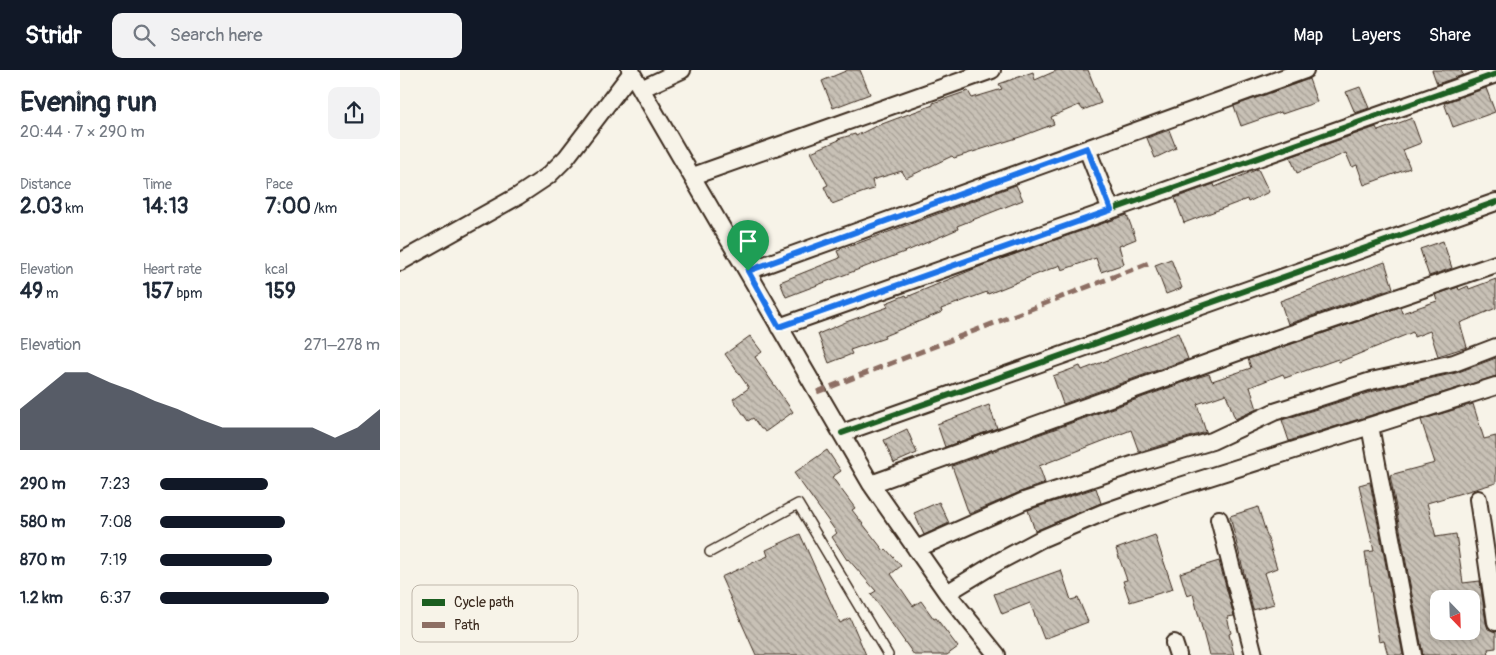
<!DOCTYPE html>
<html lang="en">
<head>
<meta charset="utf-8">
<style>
  :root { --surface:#fff; --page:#f2f2f3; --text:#1f2937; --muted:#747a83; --accent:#111827 }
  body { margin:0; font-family:Pangolin,sans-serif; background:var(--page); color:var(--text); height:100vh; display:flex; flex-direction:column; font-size:19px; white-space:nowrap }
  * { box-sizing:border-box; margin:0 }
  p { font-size:16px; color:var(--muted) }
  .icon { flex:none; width:28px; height:28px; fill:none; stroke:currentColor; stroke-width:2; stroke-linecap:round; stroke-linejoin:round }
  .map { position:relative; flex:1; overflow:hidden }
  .side { display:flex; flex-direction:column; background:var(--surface); width:400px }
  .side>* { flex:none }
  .needle { width:32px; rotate:157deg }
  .tools { position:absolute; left:1030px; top:520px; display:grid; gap:10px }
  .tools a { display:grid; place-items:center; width:50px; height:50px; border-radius:10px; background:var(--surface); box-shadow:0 2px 8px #0003; font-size:25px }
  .pin { position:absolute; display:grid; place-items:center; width:42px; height:42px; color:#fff; margin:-51px -21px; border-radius:50% 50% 50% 0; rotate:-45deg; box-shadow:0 0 5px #0007 }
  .pin .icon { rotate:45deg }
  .round { display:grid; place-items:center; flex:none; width:52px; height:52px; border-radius:10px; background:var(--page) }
  .head { display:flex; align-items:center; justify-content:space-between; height:85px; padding:0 20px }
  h1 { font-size:28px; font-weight:700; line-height:38px }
  .metrics { display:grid; grid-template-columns:repeat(3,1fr); gap:8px; height:85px; padding:5px 20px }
  .metrics div { display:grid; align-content:center }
  .metrics b { font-size:21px; font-weight:700 }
  .metrics small { font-size:14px; font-weight:400 }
  .metrics p { font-size:14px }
  .chart { height:140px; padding:10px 20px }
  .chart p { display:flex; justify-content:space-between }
  .chart svg { width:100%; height:90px; margin-top:5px; fill:var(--accent); opacity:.7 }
  ul { padding:0 20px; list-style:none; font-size:16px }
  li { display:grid; grid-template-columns:80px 60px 1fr; align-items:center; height:38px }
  li i { height:12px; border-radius:6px; background:var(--accent) }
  header { display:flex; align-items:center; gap:30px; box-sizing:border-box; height:70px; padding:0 25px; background:var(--accent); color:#fff }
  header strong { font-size:24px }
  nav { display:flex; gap:28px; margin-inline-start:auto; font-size:18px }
  .search { width:350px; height:45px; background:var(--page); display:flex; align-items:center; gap:12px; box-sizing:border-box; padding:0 18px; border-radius:10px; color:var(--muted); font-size:19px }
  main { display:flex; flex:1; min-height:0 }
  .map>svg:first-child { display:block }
  .building { fill:url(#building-back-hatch); stroke:#3b2a1e; fill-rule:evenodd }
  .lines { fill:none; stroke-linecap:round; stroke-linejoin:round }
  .service-casing { stroke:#3b2a1e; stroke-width:12 }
  .minor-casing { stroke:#3b2a1e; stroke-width:20 }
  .service { stroke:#f7f3e8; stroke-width:9 }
  .minor { stroke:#f7f3e8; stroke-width:16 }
  .quiet { stroke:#8d6e63; stroke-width:5; stroke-dasharray:10 5; stroke-linecap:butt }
  .cycleway-casing { stroke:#f7f3e8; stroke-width:9 }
  .cycleway { stroke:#1b5e20; stroke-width:6 }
  .route-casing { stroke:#fff; stroke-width:10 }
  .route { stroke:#1a73e8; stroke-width:6 }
  .key { fill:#f7f3e8; stroke:#bfb7ab; stroke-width:1 }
  .key-label { font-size:14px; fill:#3b2a1e }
</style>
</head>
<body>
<header>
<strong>Stridr</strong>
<div class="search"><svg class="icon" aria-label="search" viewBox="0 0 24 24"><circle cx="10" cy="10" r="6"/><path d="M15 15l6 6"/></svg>Search here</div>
<nav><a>Map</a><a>Layers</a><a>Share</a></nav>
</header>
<main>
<section class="side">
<div class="head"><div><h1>Evening run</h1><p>20:44 · 7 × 290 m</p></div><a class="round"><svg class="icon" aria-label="share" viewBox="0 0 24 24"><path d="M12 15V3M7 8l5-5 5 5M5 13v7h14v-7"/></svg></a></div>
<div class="metrics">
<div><p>Distance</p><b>2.03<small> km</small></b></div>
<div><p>Time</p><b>14:13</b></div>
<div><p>Pace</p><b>7:00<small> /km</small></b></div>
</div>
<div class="metrics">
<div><p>Elevation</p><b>49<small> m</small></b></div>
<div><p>Heart rate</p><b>157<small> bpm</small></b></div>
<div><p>kcal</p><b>159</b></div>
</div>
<div class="chart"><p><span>Elevation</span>271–278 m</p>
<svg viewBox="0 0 160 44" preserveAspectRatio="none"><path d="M0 44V24L10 15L20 6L30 6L40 11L50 15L60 20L70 24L80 29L90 33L100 33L110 33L120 33L130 33L140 38L150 33L160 24V44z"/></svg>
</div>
<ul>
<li><b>290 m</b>7:23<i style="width:49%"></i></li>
<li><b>580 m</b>7:08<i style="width:57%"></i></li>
<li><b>870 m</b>7:19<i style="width:51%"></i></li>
<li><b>1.2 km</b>6:37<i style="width:77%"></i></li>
</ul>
</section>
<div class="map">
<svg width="1096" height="585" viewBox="0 0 1096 585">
  <defs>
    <pattern id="building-back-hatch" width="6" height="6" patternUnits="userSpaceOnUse" patternTransform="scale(1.25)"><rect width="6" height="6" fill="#c8c1b6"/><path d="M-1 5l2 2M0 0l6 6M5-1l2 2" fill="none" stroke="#a49d93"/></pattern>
  </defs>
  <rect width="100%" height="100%" fill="#f7f3e8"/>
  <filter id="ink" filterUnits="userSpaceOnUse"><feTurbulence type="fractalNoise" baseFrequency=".02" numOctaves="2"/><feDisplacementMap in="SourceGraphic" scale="10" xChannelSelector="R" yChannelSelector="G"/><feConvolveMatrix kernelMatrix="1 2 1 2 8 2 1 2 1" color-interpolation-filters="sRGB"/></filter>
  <g filter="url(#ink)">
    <path class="building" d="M448,0H460L470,24L433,38L422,11Z
      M658,0H688L701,33L683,40L679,35L651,47L654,54L620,67L554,88L552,86L506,108L502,101L472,110L474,119L464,122L432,134L424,117L428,115L411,82L439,70L438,69L455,64L456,66L474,57L533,35V33L568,21L572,28L602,19L599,14L633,2L635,10Z
      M1032,0H1061L1063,5L1037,14Z
      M909,9L917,32L882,44L881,42L841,56L834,36Z
      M960,17L969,38L955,43L946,22Z
      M1086,18L1095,42L1053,57L1044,33Z
      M1012,48L1021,73L1003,80L1010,98L964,115L957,95L952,97L946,83L897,103L890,87L976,57L978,61Z
      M769,60L776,78L755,88L747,68Z
      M858,99L869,122L848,132L847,129L784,153L775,128L814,114L815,117Z
      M616,115L623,130L557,156L558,159L507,181L386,227L380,212L440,188L437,181Z
      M727,145L736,169L719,176L724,194L701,202L696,188L662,200L660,195L588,224L587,222L541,239L542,242L484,266L485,268L450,280L452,284L429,293L418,264L446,252L488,237L486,233L506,225L507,227L581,196Z
      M1043,171L1052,198L1029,206L1020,179Z
      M771,189L782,218L766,224L755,195Z
      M985,192L993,218L888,254L880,231Z
      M1096,209V238L1060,253L1067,277L1038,286L1030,261L1014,267L1013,262L939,292L938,289L885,308L883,304L850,317L857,339L835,349L826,324L797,334L806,362L739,382L731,360L639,396L645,413L620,422L569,444L552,396L796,308L809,304L812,311L851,298L848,289L1000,237L1002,243L1037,231L1035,225L1058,217L1059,220L1068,216L1069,219Z
      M778,263L788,289L663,334L653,306L680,296L682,300Z
      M350,266L362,282L355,287L393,342L365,362L363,359H361L353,348L348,351L333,329L349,318L325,284Z
      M1096,288V306L889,371L882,350L974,321L1056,303Z
      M1073,334L1084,369L1096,366V413L1027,433L1036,467L1056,464L1063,513L1080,511L1086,553L1088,559L1096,562V578L1088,579L1089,585H1023L990,405L1035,393L1021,350ZM1039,529H1071V561H1039Z
      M589,335L597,358L545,377L537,354Z
      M507,359L517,383L494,393L484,370Z
      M427,380L441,401L432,407L455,438L452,440L484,481L486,479L501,496L491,504L513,536L521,531L534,549L536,548L558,577L547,585H514L471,524L476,521L448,489L447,490L432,467L437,463L394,403Z
      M970,412L1003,585H988L984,571L979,572L965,482L974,481L959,415Z
      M696,418L701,433L635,461L628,440Z
      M539,432L549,453L524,465L514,443Z
      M858,437L877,498L864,503L874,534L853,540L830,446Z
      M400,464L440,553L450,548L466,585H356L321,507L368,486L366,480Z
      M755,465L773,519L730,532L723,511L727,510L716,479Z
      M819,491L834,546L827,547L831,563L829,564L834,585H809L793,524L787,526L780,503Z
      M661,500L671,530L678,528L688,552L644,569L630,533L602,544L594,524Z"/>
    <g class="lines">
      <g class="service-casing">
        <path id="service" d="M310,482L398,434L488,585"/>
      </g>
      <g class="minor-casing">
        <path id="minor" d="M230,0L471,414L547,523L597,585
          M241,19L282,0
          M687,79L711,140
          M293,106L592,0
          M0,192L118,126L148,106L166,88L232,2
          M348,201L905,0
          M379,257L1096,4
          M970,356L1013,585
          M442,363L1096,132
          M471,414L838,282L1096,194
          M1078,429L1096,552
          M819,449L854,585
          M516,479L624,431L735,394L812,371L874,342L971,311L1054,293L1096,277
          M547,523L598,492L641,469L702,443L765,421L1096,316
          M774,573L778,585"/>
      </g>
      <use href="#service" class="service"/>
      <use href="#minor" class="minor"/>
      <path class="quiet" d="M417,322L749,193"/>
      <g class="cycleway-casing">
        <path id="cycleway" d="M379,257L1096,4
          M442,363L1096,132"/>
      </g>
      <use href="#cycleway" class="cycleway"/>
    </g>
  </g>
  <g class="lines" filter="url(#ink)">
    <g class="route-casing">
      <path id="route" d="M687,78L711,140L379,257L348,201Z"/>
    </g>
    <use href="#route" class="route"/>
  </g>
  <rect x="12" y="515" width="166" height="57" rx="8" class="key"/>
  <rect x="22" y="529" width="23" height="7" fill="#1b5e20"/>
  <rect x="22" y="552" width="23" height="6" fill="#8d6e63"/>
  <g class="key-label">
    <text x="54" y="537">Cycle path</text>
    <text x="54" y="560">Path</text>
  </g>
</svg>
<div class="tools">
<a><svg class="needle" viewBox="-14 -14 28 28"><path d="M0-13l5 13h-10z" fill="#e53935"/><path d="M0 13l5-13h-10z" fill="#747a83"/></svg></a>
</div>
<div class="pin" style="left:348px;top:201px;background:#1e9e55"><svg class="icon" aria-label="arrive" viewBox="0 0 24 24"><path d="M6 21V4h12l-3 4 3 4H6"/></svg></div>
</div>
</main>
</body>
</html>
